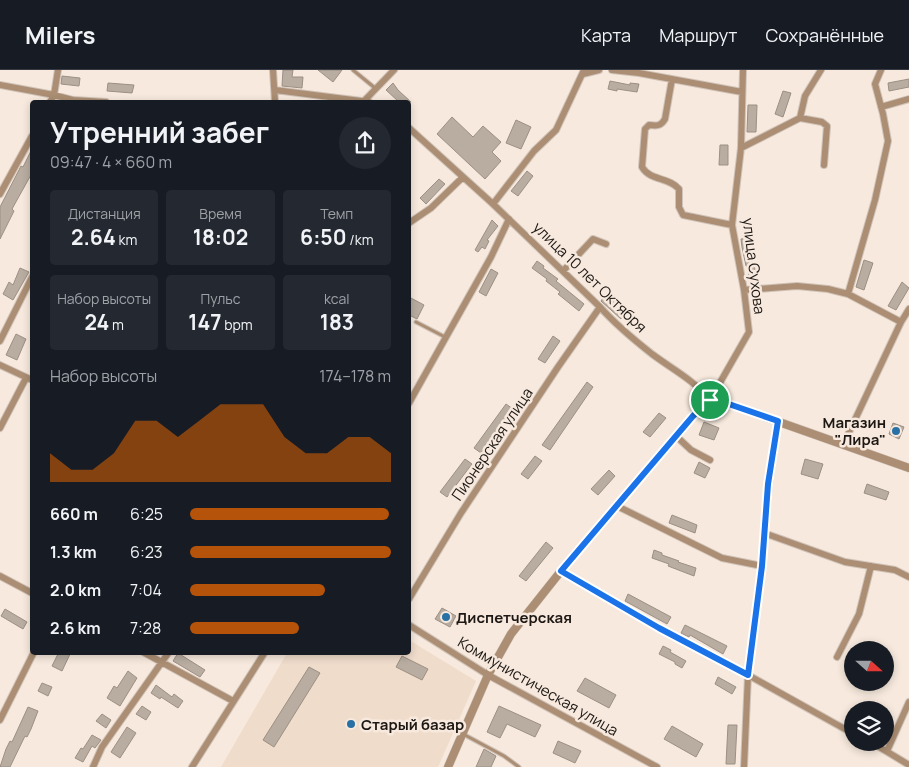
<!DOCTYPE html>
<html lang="ru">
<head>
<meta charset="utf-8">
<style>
  :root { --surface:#171b24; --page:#242831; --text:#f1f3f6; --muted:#9ea1a6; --line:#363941; --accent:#b45309 }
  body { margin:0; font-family:Manrope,sans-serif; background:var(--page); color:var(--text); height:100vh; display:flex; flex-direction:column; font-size:19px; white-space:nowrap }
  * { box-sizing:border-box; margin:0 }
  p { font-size:16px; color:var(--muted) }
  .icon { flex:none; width:28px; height:28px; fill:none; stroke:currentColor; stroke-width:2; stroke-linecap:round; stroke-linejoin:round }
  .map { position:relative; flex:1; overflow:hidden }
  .drawer { position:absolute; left:30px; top:30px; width:381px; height:555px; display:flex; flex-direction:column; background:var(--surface); border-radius:5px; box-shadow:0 2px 8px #0003 }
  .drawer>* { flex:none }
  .needle { width:32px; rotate:111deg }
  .buttons { position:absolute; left:844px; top:571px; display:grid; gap:10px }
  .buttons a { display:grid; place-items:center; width:50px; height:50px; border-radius:50%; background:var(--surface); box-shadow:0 2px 8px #0003; font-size:25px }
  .pin { position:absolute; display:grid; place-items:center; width:42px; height:42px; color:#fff; margin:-21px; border:2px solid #fff; border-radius:50%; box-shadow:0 1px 5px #0007 }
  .round { display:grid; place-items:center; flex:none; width:52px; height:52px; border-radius:26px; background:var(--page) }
  .head { display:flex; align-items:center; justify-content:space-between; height:85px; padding:0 20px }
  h1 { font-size:28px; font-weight:700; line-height:38px }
  .stats { display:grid; grid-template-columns:repeat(3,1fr); gap:8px; height:85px; padding:5px 20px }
  .stats div { display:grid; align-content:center; border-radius:5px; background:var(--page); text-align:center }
  .stats b { font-size:21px; font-weight:700 }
  .stats small { font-size:14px; font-weight:400 }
  .stats p { font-size:14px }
  .chart { height:140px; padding:10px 20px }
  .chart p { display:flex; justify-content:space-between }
  .chart svg { width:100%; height:90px; margin-top:5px; fill:var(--accent); opacity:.7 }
  ul { padding:0 20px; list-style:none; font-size:16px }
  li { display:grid; grid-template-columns:80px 60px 1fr; align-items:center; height:38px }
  li i { height:12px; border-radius:6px; background:var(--accent) }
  header { display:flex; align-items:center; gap:30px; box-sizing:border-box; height:70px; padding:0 25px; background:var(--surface); border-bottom:1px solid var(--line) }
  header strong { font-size:24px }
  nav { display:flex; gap:28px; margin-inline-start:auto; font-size:18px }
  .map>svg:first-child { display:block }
  .built { fill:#f0dccb }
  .building { fill:#b9ada1; stroke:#9c8f84 }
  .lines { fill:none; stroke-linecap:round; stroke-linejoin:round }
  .service-casing { stroke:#d0c3b9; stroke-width:5 }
  .minor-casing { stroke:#d0c3b9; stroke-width:8 }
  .tertiary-casing { stroke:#d0c3b9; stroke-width:9 }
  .service { stroke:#ab8e73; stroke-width:3 }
  .minor { stroke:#ab8e73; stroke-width:6 }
  .tertiary { stroke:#ab8e73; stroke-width:8 }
  .route-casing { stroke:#fff; stroke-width:10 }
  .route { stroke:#1a73e8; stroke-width:6 }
  .poi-dot { fill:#2970a4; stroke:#f7e9dd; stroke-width:2 }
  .labels { text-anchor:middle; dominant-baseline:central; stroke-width:5; stroke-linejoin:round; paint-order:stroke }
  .street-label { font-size:15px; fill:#1d1814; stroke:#f7e9dd }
  .poi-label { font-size:15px; font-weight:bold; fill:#1d1814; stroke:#f7e9dd; text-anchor:start }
</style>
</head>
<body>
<header>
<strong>Milers</strong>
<nav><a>Карта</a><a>Маршрут</a><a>Сохранённые</a></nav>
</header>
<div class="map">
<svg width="909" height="697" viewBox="0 0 909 697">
  <rect width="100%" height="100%" fill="#f7e9dd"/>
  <path class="built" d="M409,570L476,611L438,697H221L287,583L409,582Z"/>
  <path class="building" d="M283,0H293L292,7H303L302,18L282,16Z
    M318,0H342L333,12Z
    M62,6L80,8L79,16L61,14Z
    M909,9V17L889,21L888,13Z
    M610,11L630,15V13L639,14L637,22L617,19V21L608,19Z
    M108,13L134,15L132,23L107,21Z
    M393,13L398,20L411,32H399L386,20Z
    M783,21L791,23L783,47L775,44Z
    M748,35H757L756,62H747Z
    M452,47L473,67L483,56L501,72L492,82L501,91L485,109L437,64Z
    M516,50L531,57L521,79L506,73Z
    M720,75H728V95H719Z
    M32,79V103L12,139L14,141L0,169V137L21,96L23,97Z
    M527,101L533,106L518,126L511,121Z
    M439,109L445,114L426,134L420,128Z
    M492,150L498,156L487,170L489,171L485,179L482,177L478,182L475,180Z
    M749,168L752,187L758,212L749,213L748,196H746L742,177L741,169Z
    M864,190L873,193L864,220L856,217Z
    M537,191L544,196L543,198L558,209L556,211L584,234L579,241L558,224L560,222L546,211L547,209L532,198Z
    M20,198L29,202L13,230L3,224L9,212L13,215Z
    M491,199L498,203L486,226L479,222Z
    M902,212L909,218L896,240L888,236Z
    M605,224L627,242L621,249L601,231Z
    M409,227L424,235L417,249L409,245Z
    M16,264L26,269L17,290L6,285Z
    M553,266L560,271L545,293L538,289Z
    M587,312L593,317L550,380L542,375Z
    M506,334L513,339L481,383L474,378Z
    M659,343L666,348L650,367L643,362Z
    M704,352L719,358L714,370L699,365Z
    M893,353L904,357L899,369L889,364Z
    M535,386L542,391L528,409L521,404Z
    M465,389L472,394L447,427L440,422Z
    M805,389L823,394L818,409L801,404Z
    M699,392L710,398L705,408L694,403Z
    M609,400L615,406L598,425L591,419Z
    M867,414L889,422L886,430L864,423Z
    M672,445L697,455L695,463L669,453Z
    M546,472L553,478L526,511L519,506Z
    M654,480L662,483V485L679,491L678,492L696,498L694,506L668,496L669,494L652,488Z
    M628,524L671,547L667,554L625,531Z
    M442,538L456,546L450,557L435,549Z
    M5,539L27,552L23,559L1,546Z
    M685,555L727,576L723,584L690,565L689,567L681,563Z
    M663,576L671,580L670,582L686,591L682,598L675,594V592L659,584Z
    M59,582H71L62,601L52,596Z
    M178,583L205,600L200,607L173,591Z
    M402,586L428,599L422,610L396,597Z
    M309,597L320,603L274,677L263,670Z
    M128,601L137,608L120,636L107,628L114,616L117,618Z
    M718,607L736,617L732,624L715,614Z
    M585,608L616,625L609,638L577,621Z
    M42,613L52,617L48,626L38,621Z
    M156,615L172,627L174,624L183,631L178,638L161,627L160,629L151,623Z
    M142,636L151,642L146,650L136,644Z
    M499,636L541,655L535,667L507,654L500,668L487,662Z
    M28,637L38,641L31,659L27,667L25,666L10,697H0L6,679L10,671L12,672Z
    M102,644L111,650L106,658L96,651Z
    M728,655H737L735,694H726Z
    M672,656L703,674L696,687L664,669Z
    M127,657L136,663L120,688L111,682Z
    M92,665L101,670L95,678L92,676L83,692L75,688L81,678L83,679Z
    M558,671L581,681L575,693L553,683Z
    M484,679L496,686L491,697H476Z"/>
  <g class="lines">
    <g class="service-casing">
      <path id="service" d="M353,0L375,18
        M416,252L445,267
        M463,664L504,686L519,697"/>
    </g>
    <g class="minor-casing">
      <path id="minor" d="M273,0L275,32
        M612,0L639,3L742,22
        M583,4L599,0
        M672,9L665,49C661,56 657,56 649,55L645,59L642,97C650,111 669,107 679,119V137L683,145L732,155
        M0,15L54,25L73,30L106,32
        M275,20L369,32
        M364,31L394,0
        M50,32L54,25L58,0
        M881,37L909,29
        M800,48L822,52L827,56L824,95
        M409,58L493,134L600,237C616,255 633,269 652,284C672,299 694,310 710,330L749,262L744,220L732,155L741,78L743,0
        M741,78L800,48L805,26L821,0
        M0,124L32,66
        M493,134L534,81L556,60L584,0
        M409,153L431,138L463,107
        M563,201L593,169L606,174
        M744,220L797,216L828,219L848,224L901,252
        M848,224L875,130L888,71L883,44L875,14L881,0
        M0,271L32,207
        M0,295L32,310
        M409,333L491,187L509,149
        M0,358L26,308
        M676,366L691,380L710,390
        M843,375L901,252L909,239
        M617,436L722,488L762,496
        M764,463L845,492L895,500L909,507
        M561,501L659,558L748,605L852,663
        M0,506L32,523
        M409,529L461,443L558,297L600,237
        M409,555L488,605L657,697
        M143,582L233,631
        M837,587L859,544L871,496
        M0,650L34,582
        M871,672L909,695
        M887,681L909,632
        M93,697L102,677L169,582
        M192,697L265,582
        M744,697L748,605L762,496L769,414L778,351"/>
    </g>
    <g class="tertiary-casing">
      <path id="tertiary" d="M448,697L488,605L511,564L561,501L693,346L710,330L720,331L909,398"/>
    </g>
    <use href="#service" class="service"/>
    <use href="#minor" class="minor"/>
    <use href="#tertiary" class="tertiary"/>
  </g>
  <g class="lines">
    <g class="route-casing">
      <path id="route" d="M710,330L720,331L778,351L768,414L762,496L748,605L659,558L561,501L693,346Z"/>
    </g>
    <use href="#route" class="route"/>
  </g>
  <g class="poi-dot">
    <circle cx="896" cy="361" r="5"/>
    <circle cx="446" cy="547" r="5"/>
    <circle cx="351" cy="654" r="5"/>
  </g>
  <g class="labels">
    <g class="street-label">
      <text transform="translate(754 196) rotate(83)">улица Сухова</text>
      <text transform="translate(590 207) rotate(44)">улица 10 лет Октября</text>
      <text transform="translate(492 374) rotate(-56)">Пионерская улица</text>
      <text transform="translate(538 616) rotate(30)">Коммунистическая улица</text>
    </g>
    <g class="poi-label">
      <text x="886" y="352" text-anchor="end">Магазин<tspan x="886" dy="17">"Лира"</tspan></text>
      <text x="456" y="547">Диспетчерская</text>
      <text x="361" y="654">Старый базар</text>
    </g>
  </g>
</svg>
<div class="buttons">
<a><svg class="needle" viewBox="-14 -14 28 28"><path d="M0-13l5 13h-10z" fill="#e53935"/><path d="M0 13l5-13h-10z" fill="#9ea1a6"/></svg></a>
<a><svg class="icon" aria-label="layers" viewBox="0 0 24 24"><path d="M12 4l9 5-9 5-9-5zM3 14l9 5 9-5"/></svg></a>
</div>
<div class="pin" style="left:710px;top:330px;background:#1e9e55"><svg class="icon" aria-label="arrive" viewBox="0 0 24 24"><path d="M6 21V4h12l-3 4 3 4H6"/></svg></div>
<section class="drawer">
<div class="head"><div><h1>Утренний забег</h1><p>09:47 · 4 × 660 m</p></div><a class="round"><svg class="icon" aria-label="share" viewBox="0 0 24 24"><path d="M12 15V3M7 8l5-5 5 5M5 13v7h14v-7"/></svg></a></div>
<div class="stats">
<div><p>Дистанция</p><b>2.64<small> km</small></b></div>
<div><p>Время</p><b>18:02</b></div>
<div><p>Темп</p><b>6:50<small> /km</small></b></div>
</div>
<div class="stats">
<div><p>Набор высоты</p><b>24<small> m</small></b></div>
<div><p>Пульс</p><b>147<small> bpm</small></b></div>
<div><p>kcal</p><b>183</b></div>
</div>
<div class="chart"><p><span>Набор высоты</span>174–178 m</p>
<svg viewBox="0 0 160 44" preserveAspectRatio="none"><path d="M0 44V30L10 38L20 38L30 30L40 14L50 14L60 22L70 14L80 6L90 6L100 6L110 22L120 30L130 30L140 22L150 22L160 30V44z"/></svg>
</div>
<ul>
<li><b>660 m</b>6:25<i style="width:99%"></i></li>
<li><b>1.3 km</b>6:23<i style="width:100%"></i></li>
<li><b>2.0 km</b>7:04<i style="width:67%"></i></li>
<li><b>2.6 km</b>7:28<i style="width:54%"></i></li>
</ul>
</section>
</div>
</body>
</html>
